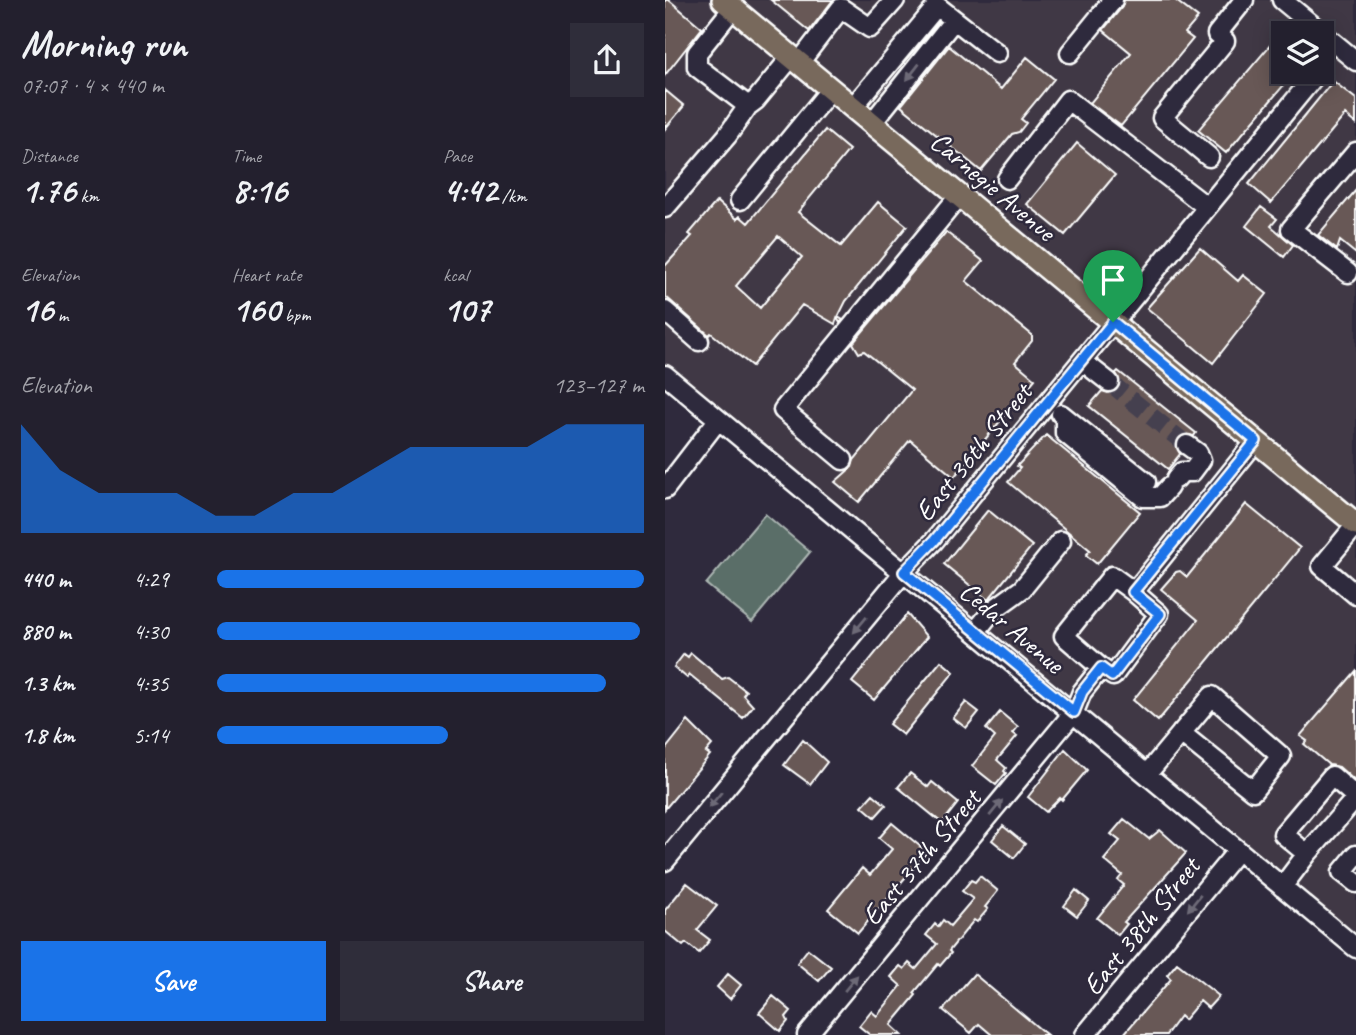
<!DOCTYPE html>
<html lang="en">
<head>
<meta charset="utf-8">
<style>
  :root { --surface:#23202e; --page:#2f2d3a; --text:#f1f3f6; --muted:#a3a3aa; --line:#403e4a; --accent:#1a73e8 }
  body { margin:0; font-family:Caveat,sans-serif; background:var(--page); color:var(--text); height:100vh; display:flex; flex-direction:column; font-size:26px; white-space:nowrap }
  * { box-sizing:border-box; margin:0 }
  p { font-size:23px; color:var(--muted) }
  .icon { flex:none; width:38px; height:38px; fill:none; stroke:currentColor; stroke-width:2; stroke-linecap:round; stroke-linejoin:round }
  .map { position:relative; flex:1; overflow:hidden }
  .drawer { display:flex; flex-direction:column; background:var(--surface); width:665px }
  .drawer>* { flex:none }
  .controls { position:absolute; left:606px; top:21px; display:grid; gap:14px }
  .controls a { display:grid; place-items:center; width:63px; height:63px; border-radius:0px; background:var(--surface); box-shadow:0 4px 18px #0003,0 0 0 2px var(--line); font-size:35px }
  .pin { position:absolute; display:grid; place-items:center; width:60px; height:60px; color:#fff; margin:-72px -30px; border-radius:50% 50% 50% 0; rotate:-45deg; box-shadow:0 0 7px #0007 }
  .pin .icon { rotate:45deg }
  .round { display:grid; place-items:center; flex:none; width:74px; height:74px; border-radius:0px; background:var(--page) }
  .summary { display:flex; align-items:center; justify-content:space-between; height:119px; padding:0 21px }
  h1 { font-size:38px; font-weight:700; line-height:52px }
  .stats { display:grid; grid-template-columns:repeat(3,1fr); gap:10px; height:119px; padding:7px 21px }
  .stats div { display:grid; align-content:center }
  .stats b { font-size:35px; font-weight:700 }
  .stats small { font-size:19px; font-weight:400 }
  .stats p { font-size:19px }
  .chart { height:196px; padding:14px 21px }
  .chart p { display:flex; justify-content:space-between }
  .chart svg { width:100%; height:126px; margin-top:7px; fill:var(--accent); opacity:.7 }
  .action { display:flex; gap:14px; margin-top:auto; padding:14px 21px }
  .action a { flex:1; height:80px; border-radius:0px; background:var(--accent); color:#fff; font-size:28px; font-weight:700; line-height:80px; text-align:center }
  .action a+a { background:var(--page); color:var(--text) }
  ul { padding:0 21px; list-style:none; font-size:23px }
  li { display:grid; grid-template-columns:112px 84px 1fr; align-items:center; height:52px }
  li i { height:18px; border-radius:9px; background:var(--accent) }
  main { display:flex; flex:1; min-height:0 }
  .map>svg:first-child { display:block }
  .built { fill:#403844; fill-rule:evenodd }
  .green { fill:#5a6e67; stroke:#acb6b3; stroke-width:2 }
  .building { fill:#685956; stroke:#fff; stroke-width:2; fill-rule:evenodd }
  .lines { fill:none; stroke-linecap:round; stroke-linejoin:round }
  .minor-tunnel { stroke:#443f50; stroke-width:18; stroke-dasharray:18 9; stroke-linecap:butt }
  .minor-casing { stroke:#fff; stroke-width:23 }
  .major-casing { stroke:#fff; stroke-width:26 }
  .minor { stroke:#2f2a3d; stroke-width:18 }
  .major { stroke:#78695c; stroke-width:21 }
  .oneway { fill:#6d6a77 }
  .route-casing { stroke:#fff; stroke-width:14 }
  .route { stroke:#1a73e8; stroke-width:9 }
  .labels { text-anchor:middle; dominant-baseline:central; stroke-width:5; stroke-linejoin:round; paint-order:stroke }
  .street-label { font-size:28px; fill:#fff; stroke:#2f2a3d }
</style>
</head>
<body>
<main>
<section class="drawer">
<div class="summary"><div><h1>Morning run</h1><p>07:07 · 4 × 440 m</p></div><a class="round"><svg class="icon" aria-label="share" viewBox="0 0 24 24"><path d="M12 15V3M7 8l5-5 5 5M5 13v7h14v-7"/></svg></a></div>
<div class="stats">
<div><p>Distance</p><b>1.76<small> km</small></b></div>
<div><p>Time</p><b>8:16</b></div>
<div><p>Pace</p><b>4:42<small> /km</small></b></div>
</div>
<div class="stats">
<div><p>Elevation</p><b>16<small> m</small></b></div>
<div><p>Heart rate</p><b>160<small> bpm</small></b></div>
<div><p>kcal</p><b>107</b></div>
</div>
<div class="chart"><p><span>Elevation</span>123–127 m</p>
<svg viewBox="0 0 160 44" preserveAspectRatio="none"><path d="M0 44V6L10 22L20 30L30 30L40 30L50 38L60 38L70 30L80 30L90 22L100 14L110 14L120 14L130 14L140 6L150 6L160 6V44z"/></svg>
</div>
<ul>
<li><b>440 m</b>4:29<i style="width:100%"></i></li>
<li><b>880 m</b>4:30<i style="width:99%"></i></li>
<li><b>1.3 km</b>4:35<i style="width:91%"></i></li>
<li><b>1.8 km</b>5:14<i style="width:54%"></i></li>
</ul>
<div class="action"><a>Save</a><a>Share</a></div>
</section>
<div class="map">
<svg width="691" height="1035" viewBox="0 0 691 1035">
  <rect width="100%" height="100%" fill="#2f2a3d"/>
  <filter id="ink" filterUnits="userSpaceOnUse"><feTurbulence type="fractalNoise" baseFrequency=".0143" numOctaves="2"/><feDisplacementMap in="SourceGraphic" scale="14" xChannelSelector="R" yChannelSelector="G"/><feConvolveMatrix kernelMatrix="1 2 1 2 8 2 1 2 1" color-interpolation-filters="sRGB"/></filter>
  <g filter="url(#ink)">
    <path class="built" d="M0,0H691V948L0,375ZM618,33H656V72H618Z"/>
    <path class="green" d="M100,514L145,552L87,622L41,584Z"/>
    <path class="building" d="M0,0H4L37,28L0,75Z
      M106,0H168L144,31Z
      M459,0H510L533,18L520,33L528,39L456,126L425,103L466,53L438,30L457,7Z
      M618,30V72H630L561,153L533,130Z
      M284,46L336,89L362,57L389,79L356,119L361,123L354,132L347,134L316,171L236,106Z
      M668,81L691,99V124L680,115L606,203L584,184Z
      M0,90L19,106L0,129Z
      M160,130L184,150L133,212L176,246L213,202L242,226L181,301L173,317L178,320L175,323L172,318L170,324L137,305L87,366L46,333L44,335L0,296V266L27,236L24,234L52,201L72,219L75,216L83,223ZM113,236L137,257L95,308L71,286Z
      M412,143L450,175L400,235L362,204Z
      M691,190V254L675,241L672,250L653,235Z
      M596,207L612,219L606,226L628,245L619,257L581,226Z
      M281,232L318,261L301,281L367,335V341L350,362L370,379L289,477L245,440L194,502L170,482L187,467L189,460L247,390L199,351L194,353L188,343Z
      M535,248L573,281L578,275L602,294L548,363L482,308Z
      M453,371L531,433L529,436L518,434L513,438L511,444L515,454L503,469L424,406L437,391L443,393L452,389L455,383L451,373Z
      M381,435L475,512L432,564L421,555L425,550L343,482L355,468L352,466Z
      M581,504L635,548L493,721L468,700L533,620L496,589L511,572L515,571L522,577Z
      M323,510L367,546L323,600L279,564Z
      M242,614L262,637L209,700L187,682Z
      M26,653L57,679L63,677L81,691L78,695L88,706L78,718L24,674L22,678L9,667L19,654L23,657Z
      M276,661L289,672L238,735L224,724Z
      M691,671V782L674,767L664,765L639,744L642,741L635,736Z
      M301,702L314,712L301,728L288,718Z
      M335,712L353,727L348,733L352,736L332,760L341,768L339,771L341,773L331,785L307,766L330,737L321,729Z
      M23,721L47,745L41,752L45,755L0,809V750Z
      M138,740L162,762L145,784L119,765Z
      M400,749L422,770L397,800L395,798L381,812L363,797Z
      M245,773L263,787L267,782L293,803L277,823L233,787Z
      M208,794L221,805L210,817L197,806Z
      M459,819L484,839L495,830L521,853L459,922L462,924L453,935L432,918L459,885L453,880L457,875L439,860L455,841L446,834Z
      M227,823L262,852L193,933L163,909L197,868L205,875L227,849L214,838Z
      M338,826L360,844L349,858L327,840Z
      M315,876L333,891L320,907L323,909L312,922L309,920L284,951L286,953L275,966L273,964L249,993L251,995L226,1025L237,1035H205L194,1026L206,1011L212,1016L236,986L226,977L235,966L239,969L244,963L251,969L272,944L261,935L270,924L273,927L278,920L285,926L308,899L297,891L306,880L310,882Z
      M22,883L52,906L32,930L45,940L34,953L21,943L18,946L0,931V910Z
      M411,890L424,901L412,916L399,906Z
      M143,949L166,967L154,981L132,963Z
      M512,963L554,996L543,1008L535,1001L519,1020L515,1016L501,1035H458L506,979L502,975Z
      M63,974L76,985L65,999L52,987Z
      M309,974L382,1035H327L314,1024L306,1033L278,1010Z
      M108,996L126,1011L121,1017L123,1021L115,1031L94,1013Z"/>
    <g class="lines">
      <path class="minor-tunnel" d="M444,382L522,445"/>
      <g class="minor-casing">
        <path id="minor" d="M617,0L691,61
          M68,8L32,53V67L83,106L91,100L127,56
          M405,53L448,0
          M134,63L176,8L205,28L230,0
          M188,107L272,6L332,53
          M207,123L289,20
          M544,157L497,118L560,41L552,34L579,0
          M342,179L403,100L542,207
          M75,200L166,89
          M0,208L62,136L83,106
          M683,273L626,229L691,152
          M0,311L34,341
          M417,361L444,382
          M0,375L691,948
          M396,414L481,482
          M400,418V433L478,497H495L504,487
          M178,460L118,410L295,195
          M511,479L517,472H527L536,460L533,453L522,445
          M0,489L53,420
          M691,525L657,566L691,595
          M311,631L328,610L357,589L396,541
          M436,668L399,636L447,576L469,592
          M482,774L547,696L616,756L588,791L516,733
          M642,854L618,834L667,776L691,797
          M691,855L677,872L691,883
          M0,861L239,572L269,541L653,72
          M617,887L642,854L691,798
          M142,1035L409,712L417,692L436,668L448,676L494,614L469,592L591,441
          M420,1035L573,850"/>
      </g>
      <g class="major-casing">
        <path id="major" d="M58,0L691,524"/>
      </g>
      <use href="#minor" class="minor"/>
      <use href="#major" class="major"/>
    </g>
    <defs><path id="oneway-solid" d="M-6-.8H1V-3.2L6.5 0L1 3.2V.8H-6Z" transform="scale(1.75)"/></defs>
    <g class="oneway">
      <use href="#oneway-solid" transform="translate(248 72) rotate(128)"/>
      <use href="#oneway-solid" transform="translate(195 625) rotate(130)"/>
      <use href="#oneway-solid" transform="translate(50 800) rotate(130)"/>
      <use href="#oneway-solid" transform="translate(331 808) rotate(-51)"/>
      <use href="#oneway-solid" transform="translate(529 903) rotate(129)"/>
      <use href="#oneway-solid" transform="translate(186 983) rotate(-50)"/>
    </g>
  </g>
  <g class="lines" filter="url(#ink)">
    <g class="route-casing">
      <path id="route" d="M448,322L591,441L468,592L495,614L447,676L436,668L417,692L409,712L239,572L269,541Z"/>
    </g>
    <use href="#route" class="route"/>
  </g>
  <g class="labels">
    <g class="street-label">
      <text transform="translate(328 186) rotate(40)">Carnegie Avenue</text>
      <text transform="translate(308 452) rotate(-51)">East 36th Street</text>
      <text transform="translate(347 627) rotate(40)">Cedar Avenue</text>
      <text transform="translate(256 857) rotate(-50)">East 37th Street</text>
      <text transform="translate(476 926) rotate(-51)">East 38th Street</text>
    </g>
  </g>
</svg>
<div class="controls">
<a><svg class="icon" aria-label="layers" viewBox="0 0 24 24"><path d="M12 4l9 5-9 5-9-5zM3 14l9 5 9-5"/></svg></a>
</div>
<div class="pin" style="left:448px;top:322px;background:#1e9e55"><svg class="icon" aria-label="arrive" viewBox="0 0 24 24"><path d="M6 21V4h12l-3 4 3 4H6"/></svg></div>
</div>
</main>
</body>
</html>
